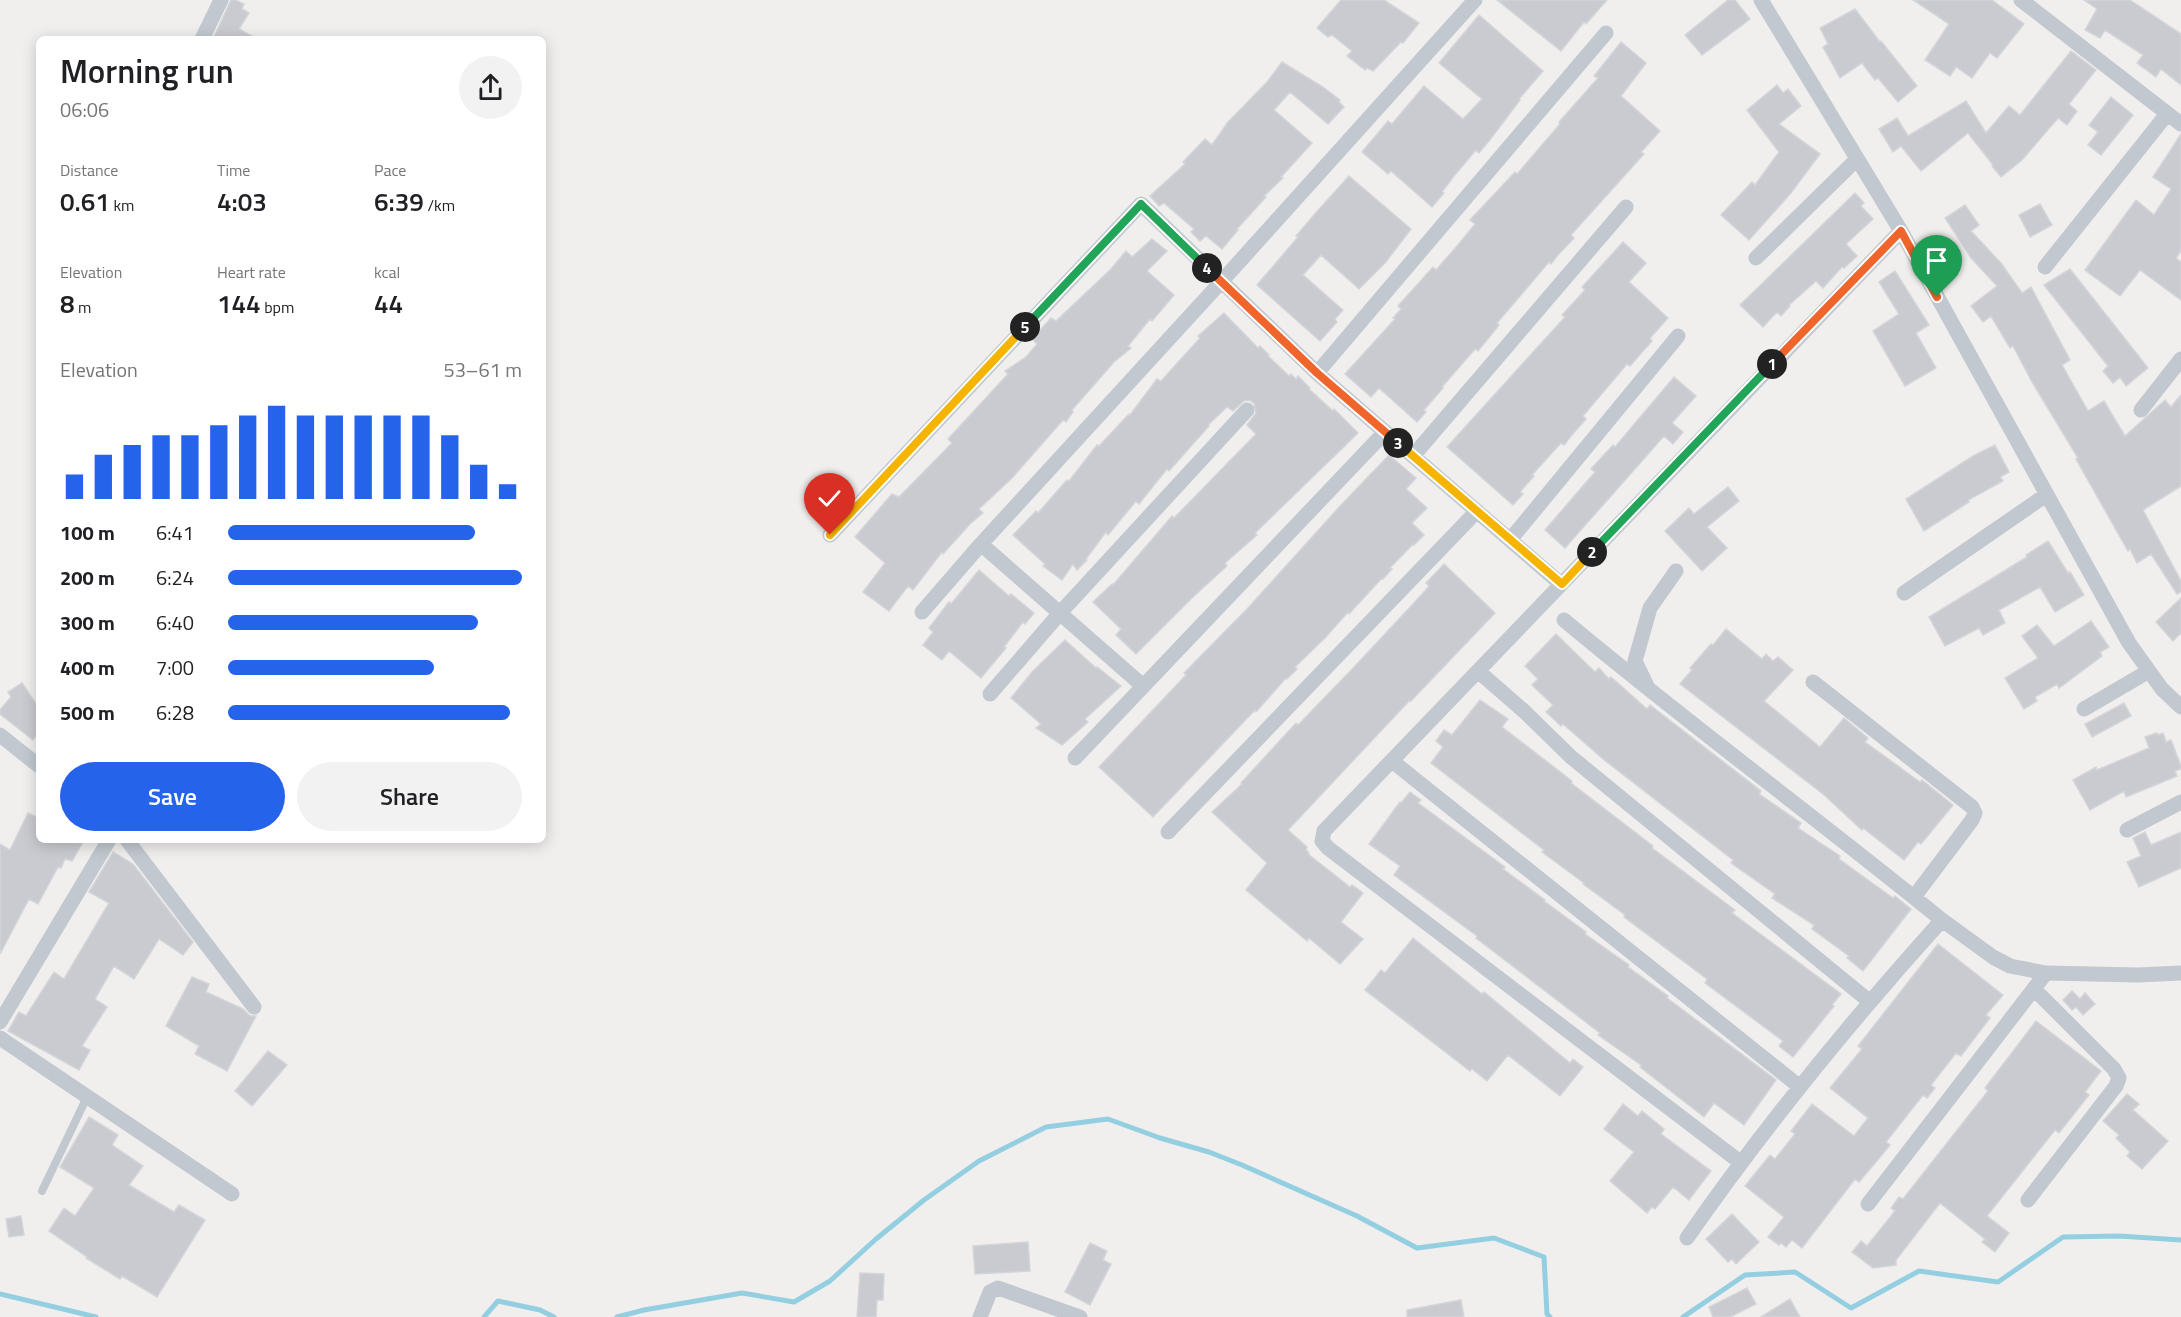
<!DOCTYPE html>
<html lang="en">
<head>
<meta charset="utf-8">
<style>
  :root { --surface:#fff; --page:#f2f2f2; --text:#202124; --muted:#757577; --accent:#2563eb }
  body { margin:0; font-family:"Titillium Web",sans-serif; background:var(--page); color:var(--text); height:100vh; display:flex; flex-direction:column; font-size:22px; white-space:nowrap }
  * { box-sizing:border-box; margin:0 }
  p { font-size:20px; color:var(--muted) }
  .icon { flex:none; width:33px; height:33px; fill:none; stroke:currentColor; stroke-width:2; stroke-linecap:round; stroke-linejoin:round }
  .map { position:relative; flex:1; overflow:hidden }
  .panel { position:absolute; left:36px; top:36px; width:510px; height:807px; display:flex; flex-direction:column; background:var(--surface); border-radius:9px; box-shadow:0 3px 15px #0003 }
  .panel>* { flex:none }
  .pin { position:absolute; display:grid; place-items:center; width:51px; height:51px; color:#fff; margin:-62px -26px; border-radius:50% 50% 50% 0; rotate:-45deg; box-shadow:0 0 6px #0007 }
  .pin .icon { rotate:45deg }
  .km { position:absolute; width:30px; height:30px; margin:-15px; border-radius:50%; background:#222; color:#fff; font-size:16px; line-height:30px; text-align:center }
  .round { display:grid; place-items:center; flex:none; width:63px; height:63px; border-radius:32px; background:var(--page) }
  .headline { display:flex; align-items:center; justify-content:space-between; height:102px; padding:0 24px }
  h1 { font-size:33px; font-weight:600; line-height:45px }
  .figures { display:grid; grid-template-columns:repeat(3,1fr); gap:9px; height:102px; padding:6px 24px }
  .figures div { display:grid; align-content:center }
  .figures b { font-size:26px; font-weight:600 }
  .figures small { font-size:16px; font-weight:400 }
  .figures p { font-size:16px }
  .chart { height:168px; padding:12px 24px }
  .chart p { display:flex; justify-content:space-between }
  .chart svg { width:100%; height:108px; margin-top:6px; stroke:var(--accent); stroke-width:6 }
  .action { display:flex; gap:12px; margin-top:auto; padding:12px 24px }
  .action a { flex:1; height:69px; border-radius:36px; background:var(--accent); color:#fff; font-size:24px; font-weight:600; line-height:69px; text-align:center }
  .action a+a { background:var(--page); color:var(--text) }
  ul { padding:0 24px; list-style:none; font-size:20px }
  li { display:grid; grid-template-columns:96px 72px 1fr; align-items:center; height:45px }
  li i { height:15px; border-radius:8px; background:var(--accent) }
  .map>svg:first-child { display:block }
  .lines { fill:none; stroke-linecap:round; stroke-linejoin:round }
  .stream { stroke:#94cfe1; stroke-width:5 }
  .building { fill:#c9cbd0; stroke:#d3d5d9; stroke-width:1.5 }
  .service { stroke:#c1c8cf; stroke-width:8 }
  .minor { stroke:#c1c8cf; stroke-width:15 }
  .split-1-casing { stroke:#fff; stroke-width:12 }
  .split-2-casing { stroke:#fff; stroke-width:12 }
  .split-3-casing { stroke:#fff; stroke-width:12 }
  .split-4-casing { stroke:#fff; stroke-width:12 }
  .split-5-casing { stroke:#fff; stroke-width:12 }
  .split-6-casing { stroke:#fff; stroke-width:12 }
  .split-1 { stroke:#f0652b; stroke-width:8 }
  .split-2 { stroke:#22a559; stroke-width:8 }
  .split-3 { stroke:#f5b400; stroke-width:8 }
  .split-4 { stroke:#f0652b; stroke-width:8 }
  .split-5 { stroke:#22a559; stroke-width:8 }
  .split-6 { stroke:#f5b400; stroke-width:8 }
</style>
</head>
<body>
<div class="map">
<svg width="2181" height="1317" viewBox="0 0 2181 1317">
  <rect width="100%" height="100%" fill="#f1efee"/>
  <g class="lines">
    <path class="stream" d="M0,1294L96,1317
      M484,1317L498,1301L540,1310L554,1317
      M617,1317L644,1310L742,1293L794,1302L830,1281L876,1239L924,1200L979,1161L1046,1127L1108,1119L1160,1138L1209,1152L1242,1165L1357,1216L1417,1248L1494,1238L1544,1257L1547,1314L1550,1317
      M1683,1317L1745,1275L1795,1272L1851,1308L1919,1271L1998,1282L2063,1237L2119,1236L2181,1240"/>
  </g>
  <path class="building" d="M231,0H236L244,4L242,9L249,13L239,29L257,39H213Z
    M1341,0H1384L1419,23L1403,43L1401,42L1373,71L1367,68L1365,70L1347,56L1352,51L1332,35L1328,37L1317,28Z
    M1497,0H1607L1586,24L1584,22L1561,51Z
    M1728,0H1735L1750,19L1702,55L1685,35Z
    M1913,0H1992L2024,24L1997,58L1990,53L1972,78L1956,67L1950,76L1925,60L1949,24Z
    M2084,0H2130L2181,34V85L2161,69L2156,77L2137,63L2143,55L2105,30L2100,38L2085,30L2097,9Z
    M1855,9L1880,42L1881,41L1917,86L1898,102L1878,78L1875,80L1862,63L1840,78L1823,47L1828,44L1820,28Z
    M1479,15L1543,71L1519,99L1520,100L1489,141L1479,153L1476,150L1454,176L1442,192L1444,193L1432,207L1391,171L1388,174L1362,152L1388,121L1392,124L1424,86L1463,119L1482,99L1439,63Z
    M1621,42L1646,63L1621,96L1660,131L1641,152L1644,154L1571,235L1574,238L1559,254L1551,264L1549,262L1515,302L1497,323L1499,325L1487,340L1478,351L1475,349L1442,387L1443,388L1424,410L1426,412L1417,422L1379,388L1371,397L1345,374L1395,319L1393,318L1401,309L1398,306L1433,267L1436,270L1457,246L1475,224L1470,220L1515,172L1517,174L1560,124L1559,122L1598,78L1594,76Z
    M2071,51L2096,70L2069,104L2077,111L2067,125L2058,118L2022,160L2001,177L1992,166L1993,165L1968,133L1921,171L1901,146L1893,152L1879,129L1897,118L1908,136L1966,101L1986,133L2009,106L2020,115Z
    M1282,62L1323,87L1340,100L1339,102L1344,107L1328,124L1290,92L1274,110L1312,143L1281,177L1283,178L1264,196L1266,197L1237,229L1238,230L1222,249L1206,236L1200,241L1191,232L1194,229L1164,203L1159,206L1150,196L1185,164L1183,162L1205,139L1212,145L1228,122L1267,82Z
    M1777,85L1783,93L1788,89L1801,106L1779,124L1820,154L1791,193L1749,240L1721,215L1752,182L1755,185L1779,152L1747,110Z
    M2111,97L2133,115L2101,155L2088,145L2098,132L2089,125Z
    M2181,134V251L2176,258L2181,262V300L2140,270L2120,296L2085,270L2136,200L2154,215L2171,189L2153,177Z
    M1349,176L1411,229L1385,263L1359,289L1321,255L1303,275L1343,310L1335,319L1337,322L1320,341L1257,285L1298,237L1296,236L1320,208Z
    M1855,193L1864,203L1861,206L1873,219L1846,244L1857,256L1844,268L1842,267L1823,288L1816,281L1789,305L1790,306L1781,316L1777,312L1763,327L1740,305Z
    M2040,204L2052,225L2030,237L2019,215Z
    M1965,205L1979,225L1971,231L2001,263L2022,293L2031,287L2070,360L2062,365L2088,411L2104,401L2125,436L2165,400L2171,407L2181,395V486L2143,510L2181,581V592L2177,594L2151,554L2137,563L2130,549L2128,551L2076,459L2078,458L2032,382L2013,346L2010,348L1991,316L1983,322L1971,306L1997,286L1971,258L1945,218Z
    M1152,239L1167,251L1147,271L1174,295L1152,321L1150,319L1128,346L1131,348L1114,362L1072,410L1073,412L1066,422L1063,420L1012,478L979,509L983,513L970,524L943,554L942,552L913,590L908,586L889,611L863,592L885,563L855,537L892,494L899,497L952,443L948,439L1008,374L1005,371L1026,357L1037,344L1032,339L1051,318L1056,321L1111,269L1126,251L1132,257Z
    M1623,242L1646,263L1629,282L1668,318L1650,338L1652,341L1630,366L1627,364L1583,416L1586,419L1572,435L1564,445L1561,443L1532,475L1534,476L1520,492L1523,494L1513,505L1447,447L1565,317L1562,315L1585,290L1582,287Z
    M2070,269L2148,368L2126,386L2120,377L2113,383L2103,371L2108,366L2044,285Z
    M1895,271L1929,325L1916,333L1936,368L1905,386L1873,331L1899,314L1879,282Z
    M1224,313L1258,348L1260,346L1269,355L1268,356L1289,376L1291,374L1296,379L1298,376L1310,388L1309,389L1333,411L1334,409L1358,433L1255,533L1257,535L1225,563L1227,566L1193,597L1136,654L1116,635L1121,629L1093,602L1112,584L1113,585L1172,516L1174,518L1256,434L1247,425L1256,413L1254,403L1249,400L1244,401L1233,411L1227,407L1208,425L1209,426L1169,471L1167,469L1139,504L1136,501L1108,535L1106,532L1086,559L1087,560L1077,570L1073,564L1062,580L1043,566L1045,564L1013,535L1036,511L1038,513L1067,480L1069,481L1097,445L1099,446L1129,414L1130,415L1157,379L1161,381L1200,338L1198,336Z
    M1674,377L1696,396L1672,423L1683,432L1673,444L1664,436L1565,548L1545,530L1595,472L1591,469L1613,445L1615,447Z
    M1995,445L2009,472L2000,477L2003,481L1968,500L1969,502L1924,531L1906,499L1973,456Z
    M1389,455L1416,478L1406,489L1427,508L1412,523L1424,535L1414,545L1413,544L1390,568L1392,569L1383,579L1382,578L1349,614L1348,612L1326,637L1295,667L1297,669L1287,679L1286,678L1256,712L1255,710L1153,817L1099,767L1186,675L1184,673L1247,609L1341,505Z
    M1728,487L1739,501L1707,527L1727,548L1702,571L1665,531L1689,508L1694,514Z
    M2048,541L2068,573L2070,572L2084,595L2055,612L2040,587L1999,610L2005,623L1983,635L1979,628L1945,646L1929,617L2027,557L2026,555Z
    M1444,564L1495,613L1411,701L1410,700L1288,830L1307,847L1306,850L1309,853L1308,854L1350,887L1352,885L1363,893L1341,922L1363,939L1340,964L1309,938L1307,941L1246,890L1267,863L1212,812L1242,784L1241,783L1296,723L1298,725L1355,666L1425,591L1429,586L1426,583Z
    M979,570L1009,596L1011,594L1034,613L1025,624L1023,622L1004,647L1006,648L981,678L949,651L942,660L923,645L933,632L929,628L949,602L951,604Z
    M2181,598V633L2173,641L2156,622Z
    M2091,621L2109,647L2100,652L2102,656L2059,688L2057,684L2035,697L2037,701L2024,709L2005,678L2038,658L2022,636L2037,625L2054,646Z
    M1726,629L1762,659L1766,654L1773,661L1778,657L1793,670L1764,701L1820,747L1844,718L1868,738L1865,742L1920,782L1922,780L1953,805L1921,844L1918,842L1904,860L1863,828L1862,830L1823,794L1680,684L1692,670L1690,668L1711,644L1713,645Z
    M1556,634L1595,672L1599,668L1609,679L1611,677L1647,709L1650,705L1761,791L1759,794L1801,823L1798,828L1840,856L1839,859L1893,898L1895,896L1911,909L1863,971L1847,958L1849,956L1812,929L1814,925L1772,898L1775,894L1731,863L1733,860L1603,759L1563,724L1561,726L1546,712L1553,705L1532,685L1538,679L1525,666Z
    M1065,640L1096,668L1097,667L1121,686L1085,719L1088,722L1062,745L1036,728L1041,724L1011,698L1032,672Z
    M22,683L39,708V732L33,740L0,714V710L11,697L8,692Z
    M1480,700L1508,719L1502,727L1572,781L1571,783L1653,846L1652,848L1735,910L1732,913L1841,994L1832,1005L1834,1006L1793,1057L1779,1046L1783,1041L1705,983L1707,979L1624,917L1625,915L1583,884L1584,883L1542,852L1544,850L1431,763L1443,747L1436,741L1444,730L1452,735Z
    M2124,703L2131,716L2092,737L2085,724Z
    M2157,733L2158,735L2163,733L2166,742L2171,740L2181,766V769L2175,771L2177,776L2126,797L2124,791L2090,810L2073,780L2096,767L2097,770L2149,748L2145,737Z
    M1410,792L1421,800L1418,803L1505,867L1503,869L1545,900L1544,901L1586,932L1585,934L1629,965L1628,967L1668,996L1667,998L1776,1080L1744,1125L1714,1103L1704,1117L1640,1067L1641,1065L1598,1035L1600,1033L1476,938L1477,936L1394,875L1400,866L1369,844L1400,802L1401,803Z
    M28,813L39,818V840H84L72,861L65,859L61,868L58,867L38,904L29,899L0,954V844L10,850Z
    M2145,832L2151,845L2181,832V868L2139,887L2127,862L2141,856L2133,838Z
    M113,852L133,864L193,942L183,955L159,939L134,979L114,966L95,999L107,1007L82,1046L90,1050L79,1070L8,1031L19,1012L26,1016L54,972L64,979L109,903L89,892Z
    M1413,938L1482,994L1484,992L1570,1063L1573,1059L1583,1067L1560,1096L1508,1055L1487,1081L1472,1069L1470,1071L1365,990L1381,970L1385,973Z
    M1938,944L2003,995L1986,1015L1990,1018L1961,1056L1956,1053L1931,1085L1935,1088L1927,1098L1923,1095L1886,1142L1890,1145L1881,1156L1859,1182L1855,1179L1802,1248L1792,1240L1786,1247L1781,1243L1779,1245L1768,1237L1784,1217L1745,1186L1770,1155L1775,1159L1795,1134L1791,1131L1812,1104L1854,1136L1868,1118L1830,1088L1862,1049L1858,1046Z
    M192,977L209,984L206,992L243,1009L250,1016H256L227,1071L195,1054L199,1046L166,1026Z
    M2072,991L2080,999L2085,993L2095,1004L2083,1015L2076,1007L2072,1010L2063,1000Z
    M2036,1021L2101,1071L2085,1092L2089,1095L2059,1133L2055,1130L1987,1216L2009,1233L1995,1252L1982,1242L1985,1239L1940,1203L1896,1260V1265L1873,1268L1852,1252L1861,1241L1867,1246L1895,1211L1891,1208L1899,1197L1903,1199L1969,1115L1988,1091L1985,1088Z
    M268,1051L287,1065L252,1106L235,1091Z
    M2127,1094L2139,1104L2133,1110L2168,1141L2142,1169L2127,1156L2130,1152L2116,1138L2119,1135L2103,1121Z
    M1623,1104L1638,1116L1642,1111L1664,1129L1661,1134L1711,1171L1689,1200L1673,1187L1655,1209L1652,1207L1647,1213L1610,1181L1634,1152L1604,1129Z
    M89,1117L118,1135L112,1145L143,1166L129,1185L174,1212L179,1205L205,1220L157,1297L122,1276L120,1279L86,1258L87,1257L49,1231L64,1208L75,1216L94,1188L60,1167Z
    M1732,1214L1759,1242L1736,1264L1732,1259L1728,1262L1706,1239Z
    M21,1216L24,1235L9,1237L6,1219Z
    M1028,1242L1030,1271L975,1274L973,1246Z
    M1090,1243L1107,1251L1103,1260L1111,1264L1090,1305L1065,1292Z
    M860,1273L884,1274L883,1300H877L876,1317H857Z
    M1747,1288L1756,1304L1730,1317H1713L1709,1307Z
    M1790,1299L1800,1317H1761Z
    M1461,1300L1464,1317H1407V1310Z"/>
  <g class="lines">
    <path class="service" d="M42,1191L87,1097"/>
    <path class="minor" d="M1761,0L1901,231L2129,643L2162,689L2181,707
      M2021,0L2181,124
      M202,39L221,0
      M1756,258L1857,159
      M2045,267L2167,114
      M1317,373L1606,33
      M2141,410L2181,359
      M1413,456L1626,207
      M830,535L1141,204L1317,373L1561,584
      M1510,540L1678,336
      M981,544L1143,686
      M1904,593L2046,495
      M922,612L981,544L1221,282L1475,0
      M1564,620C1687,723 1817,818 1942,920
      M1478,671L1525,712L1571,757L1869,1001
      M1813,682L1972,807L1975,813L1972,820L1914,897
      M1647,686L1635,661L1650,608L1676,571
      M990,694L1060,613L1247,410
      M2084,709L2149,671
      M0,735L39,766
      M1075,758L1385,432
      M1392,761L1800,1087
      M2127,830L2181,802
      M1168,832L1477,511
      M127,840L254,1007
      M0,1022L109,840
      M0,1038L232,1194
      M1740,1162L1328,848L1322,841L1324,831L1901,231
      M2028,1200L2116,1086L2119,1078L2114,1069L2034,989
      M1868,1204L2046,973
      M1687,1238C1765,1126 1851,1021 1942,920L1993,957L2010,966L2046,973L2138,975L2181,973
      M980,1317L990,1292L998,1288L1080,1317"/>
  </g>
  <g class="lines">
    <g class="split-1-casing">
      <path id="split-1" d="M1772,364L1901,231L1937,297"/>
    </g>
    <g class="split-2-casing">
      <path id="split-2" d="M1592,552L1772,364"/>
    </g>
    <g class="split-3-casing">
      <path id="split-3" d="M1398,443L1562,584L1592,552"/>
    </g>
    <g class="split-4-casing">
      <path id="split-4" d="M1207,268L1317,373L1398,443"/>
    </g>
    <g class="split-5-casing">
      <path id="split-5" d="M1025,327L1141,204L1207,268"/>
    </g>
    <g class="split-6-casing">
      <path id="split-6" d="M830,535L1025,327"/>
    </g>
    <use href="#split-1" class="split-1"/>
    <use href="#split-2" class="split-2"/>
    <use href="#split-3" class="split-3"/>
    <use href="#split-4" class="split-4"/>
    <use href="#split-5" class="split-5"/>
    <use href="#split-6" class="split-6"/>
  </g>
</svg>
<div class="pin" style="left:1937px;top:297px;background:#1e9e55"><svg class="icon" aria-label="arrive" viewBox="0 0 24 24"><path d="M6 21V4h12l-3 4 3 4H6"/></svg></div>
<div class="pin" style="left:830px;top:535px;background:#d93025"><svg class="icon" aria-label="check" viewBox="0 0 24 24"><path d="M5 12l5 5 9-10"/></svg></div>
<b class="km" style="left:1772px;top:364px">1</b>
<b class="km" style="left:1592px;top:552px">2</b>
<b class="km" style="left:1398px;top:443px">3</b>
<b class="km" style="left:1207px;top:268px">4</b>
<b class="km" style="left:1025px;top:327px">5</b>
<section class="panel">
<div class="headline"><div><h1>Morning run</h1><p>06:06</p></div><a class="round"><svg class="icon" aria-label="share" viewBox="0 0 24 24"><path d="M12 15V3M7 8l5-5 5 5M5 13v7h14v-7"/></svg></a></div>
<div class="figures">
<div><p>Distance</p><b>0.61<small> km</small></b></div>
<div><p>Time</p><b>4:03</b></div>
<div><p>Pace</p><b>6:39<small> /km</small></b></div>
</div>
<div class="figures">
<div><p>Elevation</p><b>8<small> m</small></b></div>
<div><p>Heart rate</p><b>144<small> bpm</small></b></div>
<div><p>kcal</p><b>44</b></div>
</div>
<div class="chart"><p><span>Elevation</span>53–61 m</p>
<svg viewBox="0 0 160 44" preserveAspectRatio="none"><path d="M5 44V34M15 44V26M25 44V22M35 44V18M45 44V18M55 44V14M65 44V10M75 44V6M85 44V10M95 44V10M105 44V10M115 44V10M125 44V10M135 44V18M145 44V30M155 44V38"/></svg>
</div>
<ul>
<li><b>100 m</b>6:41<i style="width:84%"></i></li>
<li><b>200 m</b>6:24<i style="width:100%"></i></li>
<li><b>300 m</b>6:40<i style="width:85%"></i></li>
<li><b>400 m</b>7:00<i style="width:70%"></i></li>
<li><b>500 m</b>6:28<i style="width:96%"></i></li>
</ul>
<div class="action"><a>Save</a><a>Share</a></div>
</section>
</div>
</body>
</html>
